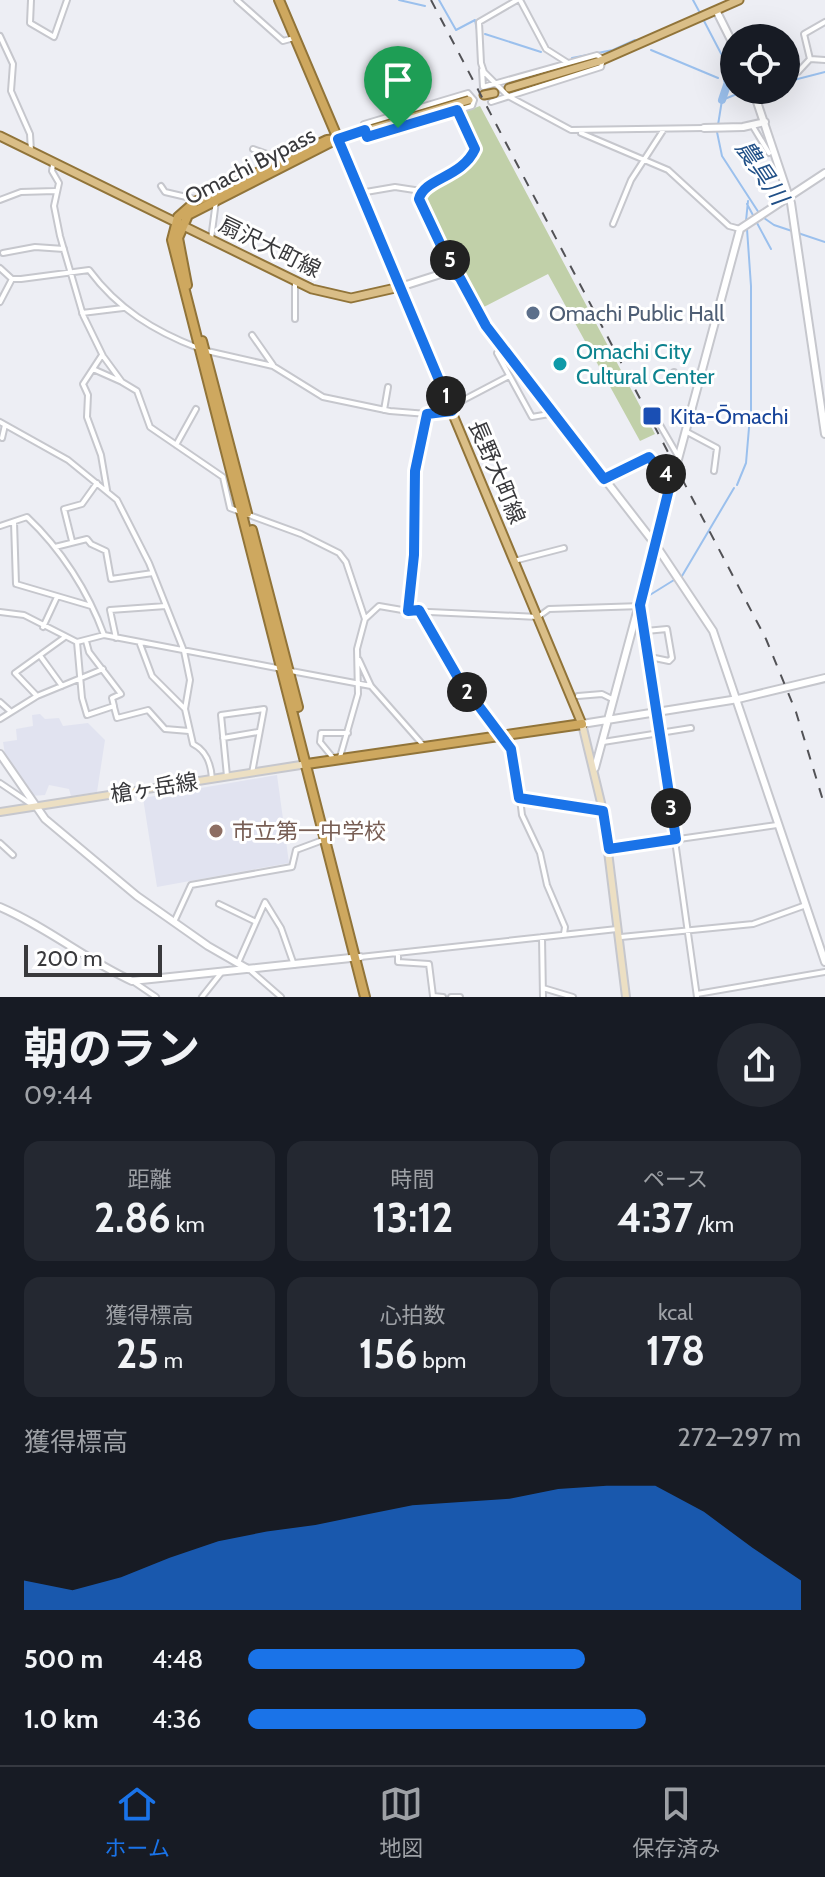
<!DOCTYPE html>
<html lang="ja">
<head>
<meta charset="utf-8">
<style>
  :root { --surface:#171b24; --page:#242831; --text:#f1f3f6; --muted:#9ea1a6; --line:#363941; --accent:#1a73e8 }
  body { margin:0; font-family:Cabin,"Noto Sans JP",sans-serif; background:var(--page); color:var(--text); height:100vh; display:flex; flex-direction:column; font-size:30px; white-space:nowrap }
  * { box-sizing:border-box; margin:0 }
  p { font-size:26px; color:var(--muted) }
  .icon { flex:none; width:44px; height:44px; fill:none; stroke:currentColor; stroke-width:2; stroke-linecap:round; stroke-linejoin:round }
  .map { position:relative; height:997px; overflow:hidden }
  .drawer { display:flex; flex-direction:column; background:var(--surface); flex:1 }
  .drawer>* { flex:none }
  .buttons { position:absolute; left:720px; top:24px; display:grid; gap:16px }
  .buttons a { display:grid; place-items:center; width:80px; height:80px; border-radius:50%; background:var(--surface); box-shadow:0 8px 32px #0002; font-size:40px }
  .scale { position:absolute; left:24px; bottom:20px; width:138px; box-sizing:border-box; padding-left:8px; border:4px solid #39393c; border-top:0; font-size:22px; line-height:28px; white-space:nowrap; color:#39393c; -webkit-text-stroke:6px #fff; paint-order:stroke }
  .pin { position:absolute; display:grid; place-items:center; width:68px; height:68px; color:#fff; margin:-82px -34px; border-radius:50% 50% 50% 0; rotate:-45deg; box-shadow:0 0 8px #0007 }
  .pin .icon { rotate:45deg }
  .km { position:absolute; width:40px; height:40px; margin:-20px; border-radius:50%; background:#222; color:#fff; font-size:22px; line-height:40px; text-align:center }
  .round { display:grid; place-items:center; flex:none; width:84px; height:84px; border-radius:42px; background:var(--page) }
  .headline { display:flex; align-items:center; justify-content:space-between; height:136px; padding:0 24px }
  h1 { font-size:44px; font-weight:700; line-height:60px }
  .stats { display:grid; grid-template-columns:repeat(3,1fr); gap:12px; height:136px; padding:8px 24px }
  .stats div { display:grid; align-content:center; border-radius:16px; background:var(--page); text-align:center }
  .stats b { font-size:40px; font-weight:700 }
  .stats small { font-size:22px; font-weight:400 }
  .stats p { font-size:22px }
  .chart { height:224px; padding:16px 24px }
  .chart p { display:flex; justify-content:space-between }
  .chart svg { width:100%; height:144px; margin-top:8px; fill:var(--accent); opacity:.7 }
  ul { padding:0 24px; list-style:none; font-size:26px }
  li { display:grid; grid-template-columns:128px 96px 1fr; align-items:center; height:60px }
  li i { height:20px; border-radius:10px; background:var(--accent) }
  .dock { display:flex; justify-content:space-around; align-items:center; height:112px; border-top:2px solid var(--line); background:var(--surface); font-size:22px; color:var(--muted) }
  .dock a { display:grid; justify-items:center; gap:4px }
  .dock .active { color:var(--accent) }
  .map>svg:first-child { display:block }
  .built { fill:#e1e3f0 }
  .green { fill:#c1d0a9 }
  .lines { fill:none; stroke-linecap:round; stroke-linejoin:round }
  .stream { stroke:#9bc0ed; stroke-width:2 }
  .river { stroke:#9bc0ed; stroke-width:8 }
  .minor-casing { stroke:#c6c7cd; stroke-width:8 }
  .tertiary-casing { stroke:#c6c7cd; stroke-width:10 }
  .secondary-casing { stroke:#c6c7cd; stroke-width:10 }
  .primary-casing { stroke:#917439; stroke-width:11 }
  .trunk-casing { stroke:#917439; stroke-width:12 }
  .minor { stroke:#fff; stroke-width:4 }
  .tertiary { stroke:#fff; stroke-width:6 }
  .secondary { stroke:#ecdfc3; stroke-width:6 }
  .primary { stroke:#dabe87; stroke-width:7 }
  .trunk { stroke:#cea85f; stroke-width:8 }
  .rail { stroke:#525256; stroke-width:2; stroke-dasharray:10 10; stroke-linecap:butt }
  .route-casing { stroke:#fff; stroke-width:16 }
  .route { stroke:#1a73e8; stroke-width:10 }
  .service-dot { fill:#5c6f8a; stroke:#fff; stroke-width:3 }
  .culture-dot { fill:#0f9aa8; stroke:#fff; stroke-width:3 }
  .transit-dot { fill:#1a4fb4; stroke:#fff; stroke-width:3 }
  .education-dot { fill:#8d6e63; stroke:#fff; stroke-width:3 }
  .labels { text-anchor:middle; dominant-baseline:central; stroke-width:6; stroke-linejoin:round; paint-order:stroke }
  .street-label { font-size:22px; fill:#39393c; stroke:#fff }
  .service-label { font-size:22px; fill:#4e5e75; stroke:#fff; text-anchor:start }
  .culture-label { font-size:22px; fill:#0d838f; stroke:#fff; text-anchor:start }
  .transit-label { font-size:22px; fill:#164399; stroke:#fff; text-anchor:start }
  .education-label { font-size:22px; fill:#785e54; stroke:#fff; text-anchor:start }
  .water-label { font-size:24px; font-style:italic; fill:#215087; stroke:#fff }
</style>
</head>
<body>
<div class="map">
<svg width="825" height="997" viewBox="0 0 825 997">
  <rect width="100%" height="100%" fill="#edeef4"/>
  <path class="built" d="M40,714L45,719L59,718L63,726L88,723L105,740L97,792L71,796L69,789L49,785L45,795L31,796L5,754L3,742L17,740L16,729L33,726L32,715Z
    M277,775L289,863L157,887L143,798Z"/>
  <path class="green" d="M480,106L655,434L640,441L548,274L480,309C465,278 428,231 425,197C435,176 463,181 477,148L461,113Z"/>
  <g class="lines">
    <path class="stream" d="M399,0L425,6
      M439,0L456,30L475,20L477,30
      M693,0L700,13
      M703,19L727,65L728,82L724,81
      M485,34L541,52
      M651,50L718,78
      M572,58L613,50L635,40
      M786,82L825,72
      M718,125L722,100L747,90
      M717,132L722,156L759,213
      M747,204L754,217
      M764,218L774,225L825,242
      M746,221L748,201
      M757,223L771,249
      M747,229L751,286V412
      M737,485L746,463L750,416
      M682,576L734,488
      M645,598L674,580"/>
    <path class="river" d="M722,100L728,82"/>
    <g class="minor-casing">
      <path id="minor" d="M31,0L30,23L54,37L67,0
        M237,0L283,41L294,38
        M517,0L479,22L481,63L484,72L508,96L571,130L704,128
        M520,0L546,49L568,63
        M825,22L804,34L810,59L825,60
        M0,36L13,64L11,91L30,134L31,151
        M482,70L483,87L597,55L603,59L601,67L491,102
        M786,78L798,72L810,59
        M468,93L474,100L472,106L367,137L364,124Z
        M752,125L769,153
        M581,133L668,170L729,226L740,229
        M253,149L267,154L274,164
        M53,164L52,171L59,183L54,206L60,236L83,315L103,356L122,382L137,391L150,427L223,477L230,508L301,534L339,553L346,562L365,619L357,649L358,694L340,757
        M161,186L165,192L199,200
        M360,193L395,187L421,191
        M0,200L21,192L55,191
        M613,224L631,180L664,129
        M211,239L216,201
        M3,253L35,247L64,249
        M0,268L12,279H21L89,270C118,309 154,331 198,348
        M454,273L419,199C424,178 462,178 475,149L457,110
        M0,302L12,279
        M82,313L123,308
        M295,319V281
        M252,335L273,365
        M502,348L497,353L532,417L555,413
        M207,351L273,366L323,397L390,411L427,414L452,411
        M102,355L83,384L88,395L87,417L101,455L107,490
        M93,369L120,381
        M674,372L675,378L698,381
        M450,407L509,376
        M384,410L388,387
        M0,422L68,460L117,500L149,563L184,651L190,680L185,709L193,744C207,751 211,764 212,779
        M660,425L678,456
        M687,432L717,448L714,471
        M2,438L5,425
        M176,445L196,409
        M605,478L649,457L661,471L672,477
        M14,522L16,584L91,606
        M0,526L27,517C61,549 88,591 104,635
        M72,541L64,509L82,504L97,483
        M55,547L87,539L91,544L106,551L111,579L153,573
        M514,561L564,548
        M419,610L460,681L511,749L516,766L522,815L540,853L547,885L565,927L564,934
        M408,611L414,555L415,471L427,414
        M0,612L24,615L77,642L104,635L282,669
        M365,619L379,606L408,611L538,617L549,609L642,606L697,997
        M43,627L57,597
        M646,631L667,629L672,658L669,661L650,657
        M116,638L110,610L166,606
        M77,642L82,698L87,715L114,706L112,698L121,694L89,652L86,641
        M140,644L152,676L185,709
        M41,657L62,686
        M359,660L371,686L423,745
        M291,671L371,686
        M37,696L15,673L65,637
        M578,696L602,694L614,700
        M0,702L10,711
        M114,707L117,718L148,710L165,729L189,731
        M0,719L37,696L103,669
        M223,738L258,732
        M603,742L691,728
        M334,759L320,742L321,733H348
        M227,776L221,715L264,709L252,773
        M0,783L34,806
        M519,798L603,811
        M0,843L13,855
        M609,849L777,825
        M219,904L254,921
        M174,922L191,885L292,867L296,850L323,840
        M542,937L543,997
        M621,937L753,924L806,905
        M398,953V962L429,964L433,996L443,997
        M360,957L617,929
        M238,963L265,902L281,928L294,965
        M250,970L281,997
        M134,982L156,997
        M543,988L573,997
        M697,994L825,972
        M202,997L221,973
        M451,997H460"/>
    </g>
    <g class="tertiary-casing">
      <path id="tertiary" d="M717,12L734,46
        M753,90L791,203L825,434
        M704,128L743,127L765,122
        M400,287L444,273L460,278L486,326L655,544L713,631L825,962
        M582,724L738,699L825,678
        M0,754L45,819L137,896L208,946L248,969
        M595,768L740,229L825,173
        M0,907C47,927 86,960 132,981L360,957"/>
    </g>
    <g class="secondary-casing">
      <path id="secondary" d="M582,724L603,811L626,997
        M0,812L307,764"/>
    </g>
    <g class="primary-casing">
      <path id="primary" d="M509,88L600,61L739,0
        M484,95L494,93
        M469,100L338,139L582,724
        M0,136L312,289L351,298L400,287"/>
    </g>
    <g class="trunk-casing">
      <path id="trunk" d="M279,0L338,139
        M338,139L327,140L195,202L178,217L172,240L365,997
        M187,285L178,238L188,215L337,139
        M202,341L247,513
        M252,530L298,707
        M307,764L582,724"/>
    </g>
    <use href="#minor" class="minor"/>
    <use href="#tertiary" class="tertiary"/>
    <use href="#secondary" class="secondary"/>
    <use href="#primary" class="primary"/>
    <use href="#trunk" class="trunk"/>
    <path class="rail" d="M431,0L766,639L796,712L825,807"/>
  </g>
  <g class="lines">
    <g class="route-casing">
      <path id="route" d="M457,110L475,149C462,178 424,178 419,199L454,273L460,278L486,326L604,479L649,457L661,471L672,477L640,605L676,839L609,849L603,811L519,798L511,749L460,681L419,610L408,611L414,555L415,471L427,414L452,411L338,139L365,130L367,137Z"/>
    </g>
    <use href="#route" class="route"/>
  </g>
  <circle class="service-dot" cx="533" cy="313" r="8"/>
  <circle class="culture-dot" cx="560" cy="364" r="8"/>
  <rect class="transit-dot" x="642" y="406" width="20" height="20" rx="4"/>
  <circle class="education-dot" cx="216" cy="831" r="8"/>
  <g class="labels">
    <g class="street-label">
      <text transform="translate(250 166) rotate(-27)">Omachi Bypass</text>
      <text transform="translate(270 247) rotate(26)">扇沢大町線</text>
      <text transform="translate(497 472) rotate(67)">長野大町線</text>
      <text transform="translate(154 788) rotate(-9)">槍ヶ岳線</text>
    </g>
    <g class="service-label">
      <text x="549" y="313">Omachi Public Hall</text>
    </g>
    <g class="culture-label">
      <text x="576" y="351">Omachi City<tspan x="576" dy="25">Cultural Center</tspan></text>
    </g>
    <g class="transit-label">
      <text x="670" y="416">Kita-Ōmachi</text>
    </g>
    <g class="education-label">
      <text x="232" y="831">市立第一中学校</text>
    </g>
    <g class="water-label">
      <text transform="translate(762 172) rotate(56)">農具川</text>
    </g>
  </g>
</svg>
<div class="buttons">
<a><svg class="icon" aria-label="locate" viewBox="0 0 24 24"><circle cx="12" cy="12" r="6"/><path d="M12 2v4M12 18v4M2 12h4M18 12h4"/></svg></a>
</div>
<div class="scale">200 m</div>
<div class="pin" style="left:398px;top:128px;background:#1e9e55"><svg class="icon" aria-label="arrive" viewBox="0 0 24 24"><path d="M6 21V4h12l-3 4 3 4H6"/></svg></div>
<b class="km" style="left:446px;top:396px">1</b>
<b class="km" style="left:467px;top:692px">2</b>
<b class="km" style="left:671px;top:808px">3</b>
<b class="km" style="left:666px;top:474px">4</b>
<b class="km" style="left:450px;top:260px">5</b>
</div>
<section class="drawer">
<div class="headline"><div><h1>朝のラン</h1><p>09:44</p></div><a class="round"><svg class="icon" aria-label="share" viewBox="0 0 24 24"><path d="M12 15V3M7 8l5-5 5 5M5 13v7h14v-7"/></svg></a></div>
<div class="stats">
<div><p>距離</p><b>2.86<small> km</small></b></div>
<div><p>時間</p><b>13:12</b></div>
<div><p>ペース</p><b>4:37<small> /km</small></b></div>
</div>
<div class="stats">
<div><p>獲得標高</p><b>25<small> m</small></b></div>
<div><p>心拍数</p><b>156<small> bpm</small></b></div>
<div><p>kcal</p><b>178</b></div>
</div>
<div class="chart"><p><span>獲得標高</span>272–297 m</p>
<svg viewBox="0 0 160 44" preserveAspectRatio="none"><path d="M0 44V35L10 38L20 34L30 28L40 23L50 20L60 18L70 15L80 12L90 11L100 10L110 7L120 6L130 6L140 14L150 25L160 35V44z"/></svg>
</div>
<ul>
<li><b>500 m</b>4:48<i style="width:61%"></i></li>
<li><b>1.0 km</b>4:36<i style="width:72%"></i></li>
</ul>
</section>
<nav class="dock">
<a class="active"><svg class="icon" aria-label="home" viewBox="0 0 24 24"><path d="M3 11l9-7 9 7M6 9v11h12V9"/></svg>ホーム</a>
<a><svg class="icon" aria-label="map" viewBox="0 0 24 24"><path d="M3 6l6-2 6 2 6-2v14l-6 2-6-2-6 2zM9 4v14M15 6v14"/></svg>地図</a>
<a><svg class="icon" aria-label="saved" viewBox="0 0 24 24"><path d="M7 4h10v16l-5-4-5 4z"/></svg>保存済み</a>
</nav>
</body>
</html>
